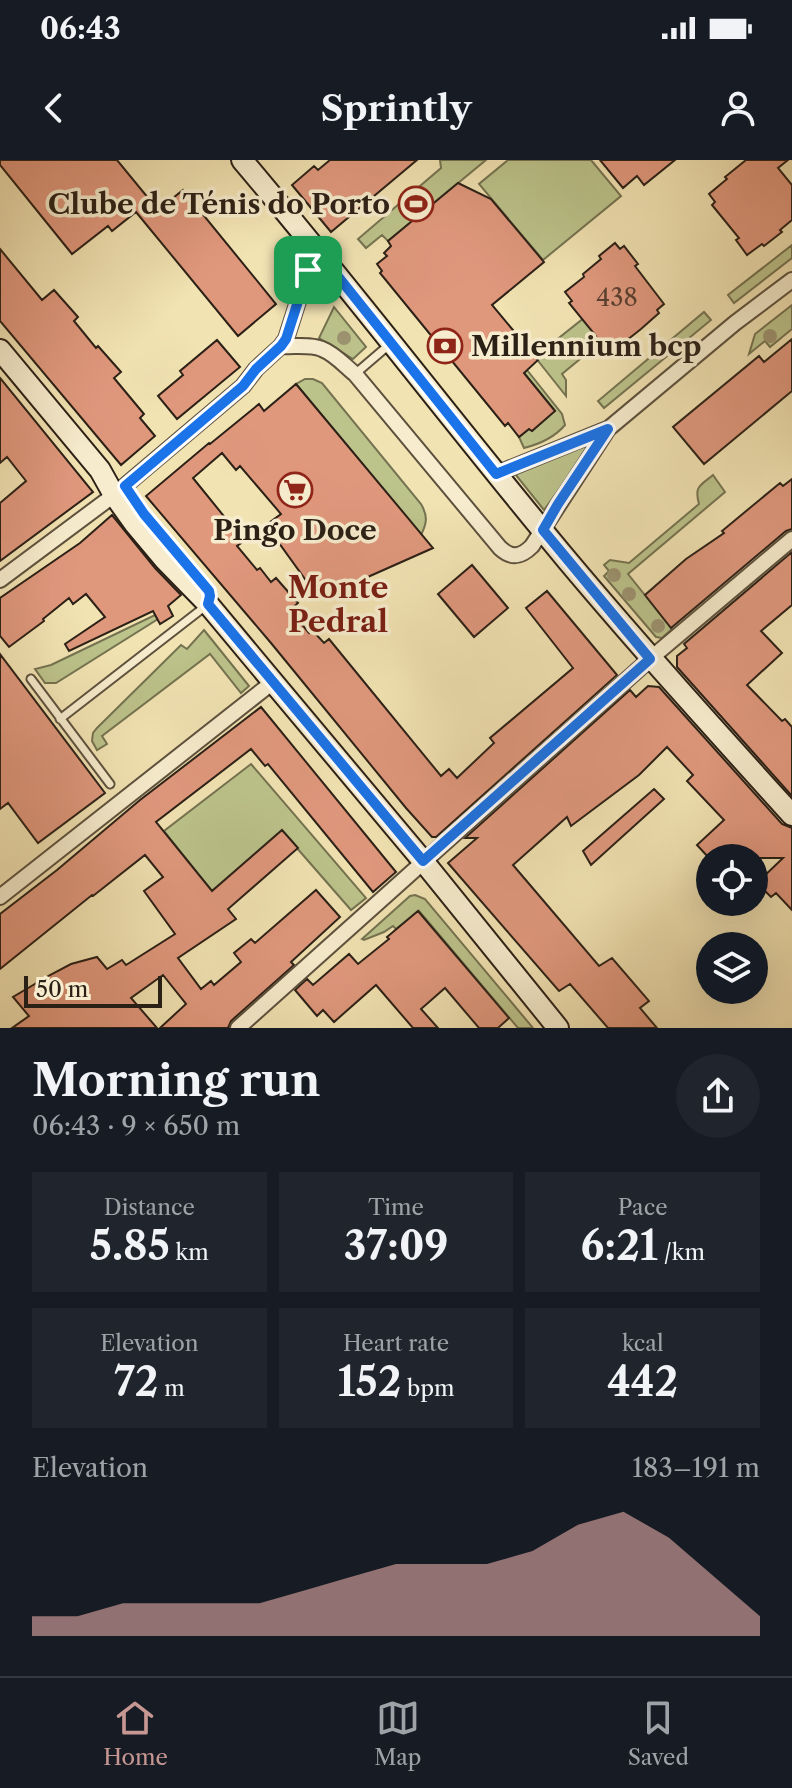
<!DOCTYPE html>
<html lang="en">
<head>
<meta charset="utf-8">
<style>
  :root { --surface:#171b24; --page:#20242c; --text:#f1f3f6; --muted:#9ea1a6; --line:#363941; --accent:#c59692 }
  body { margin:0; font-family:"Libre Caslon Text",serif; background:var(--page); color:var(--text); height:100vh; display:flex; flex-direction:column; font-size:30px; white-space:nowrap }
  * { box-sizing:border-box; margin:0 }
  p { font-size:26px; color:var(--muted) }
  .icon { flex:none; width:44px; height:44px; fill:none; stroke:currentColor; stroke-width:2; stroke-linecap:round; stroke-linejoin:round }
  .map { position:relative; height:868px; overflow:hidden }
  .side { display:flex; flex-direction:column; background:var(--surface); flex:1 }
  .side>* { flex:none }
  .fabs { position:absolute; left:696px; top:684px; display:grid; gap:16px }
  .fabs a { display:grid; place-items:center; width:72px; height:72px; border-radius:50%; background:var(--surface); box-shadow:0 8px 32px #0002; font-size:40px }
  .scale { position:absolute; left:24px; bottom:20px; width:138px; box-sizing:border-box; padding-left:8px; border:4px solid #2b2016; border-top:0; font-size:22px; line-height:28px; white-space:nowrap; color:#2b2016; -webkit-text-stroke:6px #f7edce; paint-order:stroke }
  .pin { position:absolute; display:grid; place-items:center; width:68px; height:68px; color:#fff; margin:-34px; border-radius:16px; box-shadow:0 4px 12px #0006 }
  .round { display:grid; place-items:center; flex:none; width:84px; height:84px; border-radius:42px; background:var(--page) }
  .overview { display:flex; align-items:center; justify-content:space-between; height:136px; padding:0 32px }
  h1 { font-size:44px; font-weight:700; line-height:60px }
  .metrics { display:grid; grid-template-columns:repeat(3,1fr); gap:12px; height:136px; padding:8px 32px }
  .metrics div { display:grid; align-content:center; border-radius:0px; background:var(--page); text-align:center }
  .metrics b { font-size:40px; font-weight:700 }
  .metrics small { font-size:22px; font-weight:400 }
  .metrics p { font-size:22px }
  .chart { height:224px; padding:16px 32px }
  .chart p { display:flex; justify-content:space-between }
  .chart svg { width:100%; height:144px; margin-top:8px; fill:var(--accent); opacity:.7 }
  .status { display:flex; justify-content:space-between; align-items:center; height:56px; padding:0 40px; background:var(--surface); direction:ltr }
  .status svg { height:22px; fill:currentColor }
  header { display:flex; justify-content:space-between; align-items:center; height:104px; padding:0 32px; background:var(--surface); font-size:36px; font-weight:700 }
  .menu { display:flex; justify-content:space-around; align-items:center; height:112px; border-top:2px solid var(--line); background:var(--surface); font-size:22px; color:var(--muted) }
  .menu a { display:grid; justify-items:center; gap:4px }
  .menu .on { color:var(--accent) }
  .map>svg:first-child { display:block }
  .green { fill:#bcc38b; stroke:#747250; stroke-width:2 }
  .building { fill:#e0987d; stroke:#2b2016; stroke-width:2 }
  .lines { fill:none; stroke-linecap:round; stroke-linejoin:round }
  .service-casing { stroke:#5d513d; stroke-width:11 }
  .minor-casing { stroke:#5d513d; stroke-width:18 }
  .secondary-casing { stroke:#2b2016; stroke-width:24 }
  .service { stroke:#f7edce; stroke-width:7 }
  .minor { stroke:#f7edce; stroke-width:14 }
  .secondary { stroke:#f7edce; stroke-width:20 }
  .tree { fill:#9c9370 }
  .route-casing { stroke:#fff; stroke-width:16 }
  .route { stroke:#1a73e8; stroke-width:10 }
  .labels { text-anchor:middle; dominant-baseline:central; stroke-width:7; stroke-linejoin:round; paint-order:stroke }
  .number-label { font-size:24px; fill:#583e30 }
  .poi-label { font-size:28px; font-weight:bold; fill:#2b2016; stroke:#f7edce; text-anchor:end }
  .neighbourhood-label { font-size:30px; font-weight:bold; fill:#7a1f14; stroke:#f7edce }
</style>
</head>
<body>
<div class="status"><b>06:43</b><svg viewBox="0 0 49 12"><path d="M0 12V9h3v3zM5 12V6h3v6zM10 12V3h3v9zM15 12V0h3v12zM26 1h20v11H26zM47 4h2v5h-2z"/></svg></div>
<header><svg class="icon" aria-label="back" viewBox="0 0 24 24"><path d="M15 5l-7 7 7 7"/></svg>Sprintly<svg class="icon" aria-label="person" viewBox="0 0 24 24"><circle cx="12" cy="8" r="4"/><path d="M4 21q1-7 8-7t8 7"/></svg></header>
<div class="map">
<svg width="792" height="868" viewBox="0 0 792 868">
  <rect width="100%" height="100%" fill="#f2e3b3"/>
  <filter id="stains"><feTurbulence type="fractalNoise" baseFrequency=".0025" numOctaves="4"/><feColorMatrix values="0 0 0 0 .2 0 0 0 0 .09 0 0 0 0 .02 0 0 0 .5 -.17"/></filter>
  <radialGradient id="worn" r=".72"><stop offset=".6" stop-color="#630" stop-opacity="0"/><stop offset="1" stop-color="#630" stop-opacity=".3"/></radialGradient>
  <path class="green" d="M440,0H486L388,81L382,75L366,88L358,79L441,8Z
    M508,0H591L621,36L543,100L479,24Z
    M792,85V98L734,143L728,135Z
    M792,145V169L770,187L765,181L749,194L755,174Z
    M334,147L366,187L353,199L319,178Z
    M704,152L711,160L604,248L598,241Z
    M584,158L598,174L597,185L562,214L566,220V236L535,197Z
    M527,210L562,254L565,265C554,278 540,284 524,288L519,277L529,269L532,271L555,251L524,213Z
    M305,219H313L322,223L421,344C428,356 427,363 421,375L296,224Z
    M593,282L544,350L515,314Z
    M713,315L725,332L628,414L672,469L662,478L656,477L604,416L609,411L604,405L610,400L629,403L699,344C694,326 700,326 713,315Z
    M155,455L158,459L56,523H45L35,509L51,505Z
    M204,470L249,526L241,533L210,494L102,576L107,584L97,590L92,581L93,573L97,568L181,485L187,489Z
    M251,604L366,738L351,750L282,671L212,731L164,671Z
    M415,735L425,739L533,868H518L419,751L396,769L393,766L384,772L364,780L362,779L410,736Z"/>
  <path class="building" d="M0,0H117L158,50L183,30L276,144L238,176L136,52L112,71L108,66L72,94L0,5Z
    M330,0H417L331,72L292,25L314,6L318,10Z
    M600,0H675L644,25L637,16L623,28Z
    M746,0H788L778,8L792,25V60L780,70L782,72L764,86L762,84L747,95L736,80L739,78L712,45L715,42L709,34L727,19L725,17Z
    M458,23L491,39L544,102L492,145L538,200L524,213L555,251L532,271L529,269L519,277L508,263L505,266L380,113L382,111L377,104L387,96L384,93L391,86L388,81Z
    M615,83L620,89L624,86L638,104L635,106L664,144L657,150L659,153L641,169L622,184L620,181L605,194L592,179L596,176L569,143L572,141L565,132L584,117L583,114L601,99L599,96Z
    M0,89L42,140L54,130L78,157L74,161L96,188L98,186L121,212L114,218L144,254L140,258L155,276L121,305L0,161Z
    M792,179V231L704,304L673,267L759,196L764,202Z
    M217,180L240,207L177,259L158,236L183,215L180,211Z
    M0,218L93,332L0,401V343L26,321L7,297L0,303Z
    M296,224L433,388L343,428L330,431L310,426L266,365L281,354L240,306L236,310L222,293L193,318L244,381L237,386L257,410L260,408L271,422L276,418L298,443L290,450L309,473L312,470L324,483L329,479L441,616L449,609L457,618L494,583L490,578L573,508L526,448L547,431L617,515L436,677H432L406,648L271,483L146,336L209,283L210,284L259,244L264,251Z
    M792,319V369L786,371L671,468L645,435L686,399L724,373L722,371L780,323L783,326Z
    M112,355L155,408L181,435L168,446L173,456L160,464L153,451L69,491L65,484L105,457L86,434L73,444L69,438L43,459L44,461L9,487L0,476V438L80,383Z
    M792,392V445L761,471L782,493L747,525L782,561L785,559L792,567V636L677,507V496L687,488L684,484Z
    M472,405L508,448L474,477L438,434Z
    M0,494L105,633L38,683L8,643L0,649Z
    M648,526L659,527L782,664L792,668V750L776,733L771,737L757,723L783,698H729L719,688L709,698L697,685L724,660L687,621L693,615L667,587L639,615L571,666L567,657L513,705L599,806L612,798L649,841L640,848L657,868H608L570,824L559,831L448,703L477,678H465L630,530L636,537Z
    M261,547L396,712L373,732L268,604L265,606L251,589L156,662L212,731L282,670L298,688L228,749L236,759L178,798L201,829L211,821L214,825L241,802L234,793L251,779L255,783L316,730L340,757L291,802L294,805L231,861L228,868H160L186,844L163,815L131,838L157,868H12L29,856L13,837L50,815L71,804L97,797L107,809L122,800L126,805L175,774L144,731L163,717L145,695L93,736L92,735L0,809V754L57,710L140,640Z
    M654,629L664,639L591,705L583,691Z
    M418,751L509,858L498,868H479L445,828L421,849L438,868H413L376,825L334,862L323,850L317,856L295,830L307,819L313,825L349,794L358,804L389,779L387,777Z"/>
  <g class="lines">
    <g class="service-casing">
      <path id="service" d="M355,214L390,184
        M126,327L144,354L209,433
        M31,519L110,624
        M60,559L207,445"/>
    </g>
    <g class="minor-casing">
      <path id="minor" d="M281,186C294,187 310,184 322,189C335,194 345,206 355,214L500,388C512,399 521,397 532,386L608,269L735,163L792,120
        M496,314L607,269
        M0,420L114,335L243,226L256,209L281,186L286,179L308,110L320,94
        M0,737L273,522
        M238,868L650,499L792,379"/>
    </g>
    <g class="secondary-casing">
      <path id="secondary" d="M242,0C353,131 457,268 567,400C640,487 716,571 792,655
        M0,190L100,310L114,335L134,363L165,400L208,444L273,522L423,701L558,868"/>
    </g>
    <use href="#service" class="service"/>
    <use href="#minor" class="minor"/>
    <use href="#secondary" class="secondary"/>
  </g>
  <g class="tree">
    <circle cx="770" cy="176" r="7"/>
    <circle cx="344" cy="178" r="7"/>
    <circle cx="614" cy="415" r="7"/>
    <circle cx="629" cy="434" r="7"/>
    <circle cx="658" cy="466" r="7"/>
  </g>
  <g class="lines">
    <g class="route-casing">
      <path id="route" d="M320,94L496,314L608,269L558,344L543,370L650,499L423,701L208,444L210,436L209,431L144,354L125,326L243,226L256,209L281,186L286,179L308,110Z"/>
    </g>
    <use href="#route" class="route"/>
  </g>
  <defs>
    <g id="stadium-ring" transform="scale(1.8)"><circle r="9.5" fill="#f7edce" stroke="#8f2418" stroke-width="1.5"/><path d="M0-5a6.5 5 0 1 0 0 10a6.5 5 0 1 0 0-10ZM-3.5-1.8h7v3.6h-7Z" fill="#8f2418"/></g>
    <g id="bank-ring" transform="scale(1.8)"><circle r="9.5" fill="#f7edce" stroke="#8f2418" stroke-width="1.5"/><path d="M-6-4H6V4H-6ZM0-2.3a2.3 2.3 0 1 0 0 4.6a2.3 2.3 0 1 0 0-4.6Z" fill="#8f2418"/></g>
    <g id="supermarket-ring" transform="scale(1.8)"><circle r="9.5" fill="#f7edce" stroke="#8f2418" stroke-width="1.5"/><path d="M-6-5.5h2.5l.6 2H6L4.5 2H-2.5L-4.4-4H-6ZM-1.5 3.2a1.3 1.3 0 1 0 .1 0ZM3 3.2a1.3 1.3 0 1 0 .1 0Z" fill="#8f2418"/></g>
  </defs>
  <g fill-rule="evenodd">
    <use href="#stadium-ring" x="416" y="44"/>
    <use href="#bank-ring" x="445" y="186"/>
    <use href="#supermarket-ring" x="295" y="330"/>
  </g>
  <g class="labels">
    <g class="number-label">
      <text x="617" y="137">438</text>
    </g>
    <g class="poi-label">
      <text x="390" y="44">Clube de Ténis do Porto</text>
      <text x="471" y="186" text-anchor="start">Millennium bcp</text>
      <text x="295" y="370" text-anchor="middle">Pingo Doce</text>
    </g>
    <g class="neighbourhood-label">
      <text x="338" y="427">Monte<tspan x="338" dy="34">Pedral</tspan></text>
    </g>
  </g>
  <rect width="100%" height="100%" filter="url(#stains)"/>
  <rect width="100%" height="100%" fill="url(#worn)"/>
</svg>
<div class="fabs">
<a><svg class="icon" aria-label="locate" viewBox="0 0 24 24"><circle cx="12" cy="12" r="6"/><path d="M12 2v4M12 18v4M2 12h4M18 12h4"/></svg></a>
<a><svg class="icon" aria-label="layers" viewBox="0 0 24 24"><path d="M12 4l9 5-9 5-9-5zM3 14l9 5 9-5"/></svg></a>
</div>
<div class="scale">50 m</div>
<div class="pin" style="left:308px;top:110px;background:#1e9e55"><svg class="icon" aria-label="arrive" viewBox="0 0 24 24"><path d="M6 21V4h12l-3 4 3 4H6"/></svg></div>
</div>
<section class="side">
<div class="overview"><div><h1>Morning run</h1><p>06:43 · 9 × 650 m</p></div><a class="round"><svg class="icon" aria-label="share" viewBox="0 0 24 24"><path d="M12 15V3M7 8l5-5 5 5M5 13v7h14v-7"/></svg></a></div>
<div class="metrics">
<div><p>Distance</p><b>5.85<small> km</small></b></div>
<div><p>Time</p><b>37:09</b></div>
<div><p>Pace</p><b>6:21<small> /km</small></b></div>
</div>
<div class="metrics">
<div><p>Elevation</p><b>72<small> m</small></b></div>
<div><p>Heart rate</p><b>152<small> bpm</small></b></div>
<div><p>kcal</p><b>442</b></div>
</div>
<div class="chart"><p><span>Elevation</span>183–191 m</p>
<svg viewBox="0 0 160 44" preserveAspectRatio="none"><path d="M0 44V38L10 38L20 34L30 34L40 34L50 34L60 30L70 26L80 22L90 22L100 22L110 18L120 10L130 6L140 14L150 26L160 38V44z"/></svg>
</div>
</section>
<nav class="menu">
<a class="on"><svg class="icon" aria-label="home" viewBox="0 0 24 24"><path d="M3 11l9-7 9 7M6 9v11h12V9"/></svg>Home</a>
<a><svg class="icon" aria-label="map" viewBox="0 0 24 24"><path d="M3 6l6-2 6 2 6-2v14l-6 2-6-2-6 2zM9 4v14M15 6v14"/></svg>Map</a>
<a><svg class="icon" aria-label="saved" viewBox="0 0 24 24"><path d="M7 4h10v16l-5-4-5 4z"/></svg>Saved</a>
</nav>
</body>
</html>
